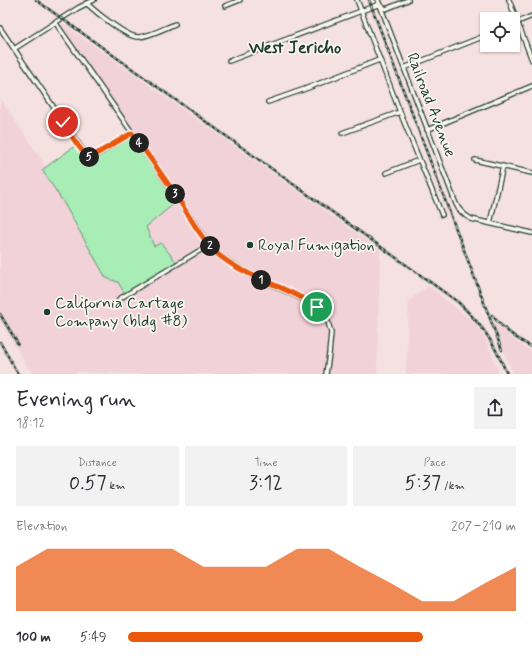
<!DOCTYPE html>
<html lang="en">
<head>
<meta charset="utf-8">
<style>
  :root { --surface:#fff; --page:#f2f2f3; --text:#2b2b33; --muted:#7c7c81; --accent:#ea580c }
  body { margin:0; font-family:Mynerve,sans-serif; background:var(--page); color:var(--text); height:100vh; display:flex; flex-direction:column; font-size:15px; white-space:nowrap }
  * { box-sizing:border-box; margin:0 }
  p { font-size:13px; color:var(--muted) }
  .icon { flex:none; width:22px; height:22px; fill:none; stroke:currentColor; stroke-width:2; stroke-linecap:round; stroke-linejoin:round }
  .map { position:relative; height:374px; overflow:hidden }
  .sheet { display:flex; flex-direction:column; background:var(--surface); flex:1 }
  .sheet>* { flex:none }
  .tools { position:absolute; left:480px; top:12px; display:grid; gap:8px }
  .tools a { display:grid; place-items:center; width:40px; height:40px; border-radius:0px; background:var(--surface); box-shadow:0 1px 3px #0004; font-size:20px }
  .pin { position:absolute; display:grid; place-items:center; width:34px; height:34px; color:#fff; margin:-17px; border:2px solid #fff; border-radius:50%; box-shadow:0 1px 4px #0007 }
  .km { position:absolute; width:20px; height:20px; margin:-10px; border-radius:50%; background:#222; color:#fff; font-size:11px; line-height:20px; text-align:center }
  .round { display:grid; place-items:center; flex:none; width:42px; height:42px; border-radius:0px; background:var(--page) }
  .overview { display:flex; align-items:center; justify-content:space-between; height:68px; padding:0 16px }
  h1 { font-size:22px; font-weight:600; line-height:30px }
  .figures { display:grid; grid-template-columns:repeat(3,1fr); gap:6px; height:68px; padding:4px 16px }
  .figures div { display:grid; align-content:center; border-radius:0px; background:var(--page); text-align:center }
  .figures b { font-size:20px; font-weight:600 }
  .figures small { font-size:11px; font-weight:400 }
  .figures p { font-size:11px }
  .chart { height:112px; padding:8px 16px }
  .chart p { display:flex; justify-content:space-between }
  .chart svg { width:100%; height:72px; margin-top:4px; fill:var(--accent); opacity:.7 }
  ul { padding:0 16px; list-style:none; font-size:13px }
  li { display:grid; grid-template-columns:64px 48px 1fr; align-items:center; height:30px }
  li i { height:10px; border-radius:5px; background:var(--accent) }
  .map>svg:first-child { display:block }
  .built { fill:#f0d2d8 }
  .green { fill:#a8ecb6; stroke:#649475 }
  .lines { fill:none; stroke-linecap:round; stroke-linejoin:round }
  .minor-casing { stroke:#1f3d34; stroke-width:6 }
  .minor { stroke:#fbf7ec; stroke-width:3.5 }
  .rail-casing { stroke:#1f3d34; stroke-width:2.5 }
  .rail { stroke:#fbf7ec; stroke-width:1; stroke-dasharray:3; stroke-linecap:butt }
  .route-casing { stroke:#fff; stroke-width:8 }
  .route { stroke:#ea580c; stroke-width:5 }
  .poi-dot { fill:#1f3d34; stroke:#fbf7ec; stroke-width:1.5 }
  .labels { text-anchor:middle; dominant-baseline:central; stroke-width:3.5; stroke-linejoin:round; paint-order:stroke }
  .street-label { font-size:16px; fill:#1f3d34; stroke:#fbf7ec }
  .poi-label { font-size:16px; fill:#1f3d34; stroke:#fbf7ec; text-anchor:start }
  .neighbourhood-label { font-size:17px; font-weight:bold; fill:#1f3d34; stroke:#fbf7ec }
</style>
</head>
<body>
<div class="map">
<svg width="532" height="374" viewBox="0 0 532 374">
  <rect width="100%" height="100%" fill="#f5e1e0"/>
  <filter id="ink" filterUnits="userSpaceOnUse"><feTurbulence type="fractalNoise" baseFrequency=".025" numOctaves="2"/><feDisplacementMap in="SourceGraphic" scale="8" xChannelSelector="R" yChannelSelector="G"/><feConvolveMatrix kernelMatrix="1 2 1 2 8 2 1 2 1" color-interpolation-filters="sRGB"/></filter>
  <g filter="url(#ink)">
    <path class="built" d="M62,23L380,250L377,374H127L77,372L72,374H32L0,320V98L57,183L128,172L152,159L63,28Z
      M428,286L476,324L484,335L499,374H406L409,301Z
      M493,319L507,334L522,346L532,351V374H513Z"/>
    <path class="green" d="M132,136L176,202L146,227L154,246L161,243L177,263L125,294L118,282L106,278L62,200L42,170L76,145L86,159L91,160Z"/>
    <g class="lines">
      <g class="minor-casing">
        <path id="minor" d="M357,0L400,112L442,215
          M378,0L456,204C459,211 464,215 471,219L532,233
          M509,0L532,60
          M86,3C96,12 127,38 139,37C150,36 165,28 175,24
          M225,6L240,0
          M55,22L163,177L209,245L220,256L249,274L294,295L312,304L321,312L328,322L331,333L329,354L326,374
          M513,24L532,16
          M0,28L86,155L91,157L95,156L132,133
          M14,49L78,8L94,0
          M229,61L377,5L381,6L386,9L408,0
          M404,68L487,35
          M268,102L305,89L379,60
          M427,130L532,86
          M342,133L400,112
          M475,160L532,173
          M386,173L419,160
          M490,223L503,166
          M119,299L209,245"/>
      </g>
      <use href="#minor" class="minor"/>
      <g class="rail-casing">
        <path id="rail" d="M36,0L458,302C484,327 493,341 507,374
          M369,0L502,350
          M0,314L18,344
          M492,315C503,329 516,339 532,347
          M0,342L18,374"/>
      </g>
      <use href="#rail" class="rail"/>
    </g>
  </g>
  <g class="lines" filter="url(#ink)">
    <g class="route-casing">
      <path id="route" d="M63,122C69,131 81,155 91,157L132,133C148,155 164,177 179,200C191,219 203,242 220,256C249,279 287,286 317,307"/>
    </g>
    <use href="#route" class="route"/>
  </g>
  <g class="poi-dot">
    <circle cx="250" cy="245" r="4"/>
    <circle cx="47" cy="312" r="4"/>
  </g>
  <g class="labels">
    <g class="street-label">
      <text transform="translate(431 105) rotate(69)">Railroad Avenue</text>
    </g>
    <g class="poi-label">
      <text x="258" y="245">Royal Fumigation</text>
      <text x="55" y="303">California Cartage<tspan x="55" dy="18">Company (bldg #8)</tspan></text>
    </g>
    <g class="neighbourhood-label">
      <text x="295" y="48">West Jericho</text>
    </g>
  </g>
</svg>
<div class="tools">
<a><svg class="icon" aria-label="locate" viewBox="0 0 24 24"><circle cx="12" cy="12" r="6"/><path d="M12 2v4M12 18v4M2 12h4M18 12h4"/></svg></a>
</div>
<div class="pin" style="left:317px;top:307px;background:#1e9e55"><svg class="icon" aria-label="arrive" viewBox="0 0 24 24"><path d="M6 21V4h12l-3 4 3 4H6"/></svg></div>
<div class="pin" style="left:63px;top:122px;background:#d93025"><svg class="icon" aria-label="check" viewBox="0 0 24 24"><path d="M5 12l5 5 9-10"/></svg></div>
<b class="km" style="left:261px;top:280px">1</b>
<b class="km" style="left:210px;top:246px">2</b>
<b class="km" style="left:175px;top:194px">3</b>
<b class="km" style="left:139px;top:143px">4</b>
<b class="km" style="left:89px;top:157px">5</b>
</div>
<section class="sheet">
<div class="overview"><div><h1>Evening run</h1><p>18:12</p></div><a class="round"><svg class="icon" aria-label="share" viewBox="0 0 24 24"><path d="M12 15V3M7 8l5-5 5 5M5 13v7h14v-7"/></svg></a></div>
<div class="figures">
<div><p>Distance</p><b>0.57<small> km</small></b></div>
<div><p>Time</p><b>3:12</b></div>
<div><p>Pace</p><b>5:37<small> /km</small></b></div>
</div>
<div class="chart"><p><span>Elevation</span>207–210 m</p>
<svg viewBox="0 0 160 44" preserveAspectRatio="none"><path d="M0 44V17L10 6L20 6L30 6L40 6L50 6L60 17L70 17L80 17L90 6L100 6L110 17L120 27L130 38L140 38L150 27L160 17V44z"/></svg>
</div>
<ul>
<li><b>100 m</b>5:49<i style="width:76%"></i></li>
</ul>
</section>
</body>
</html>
